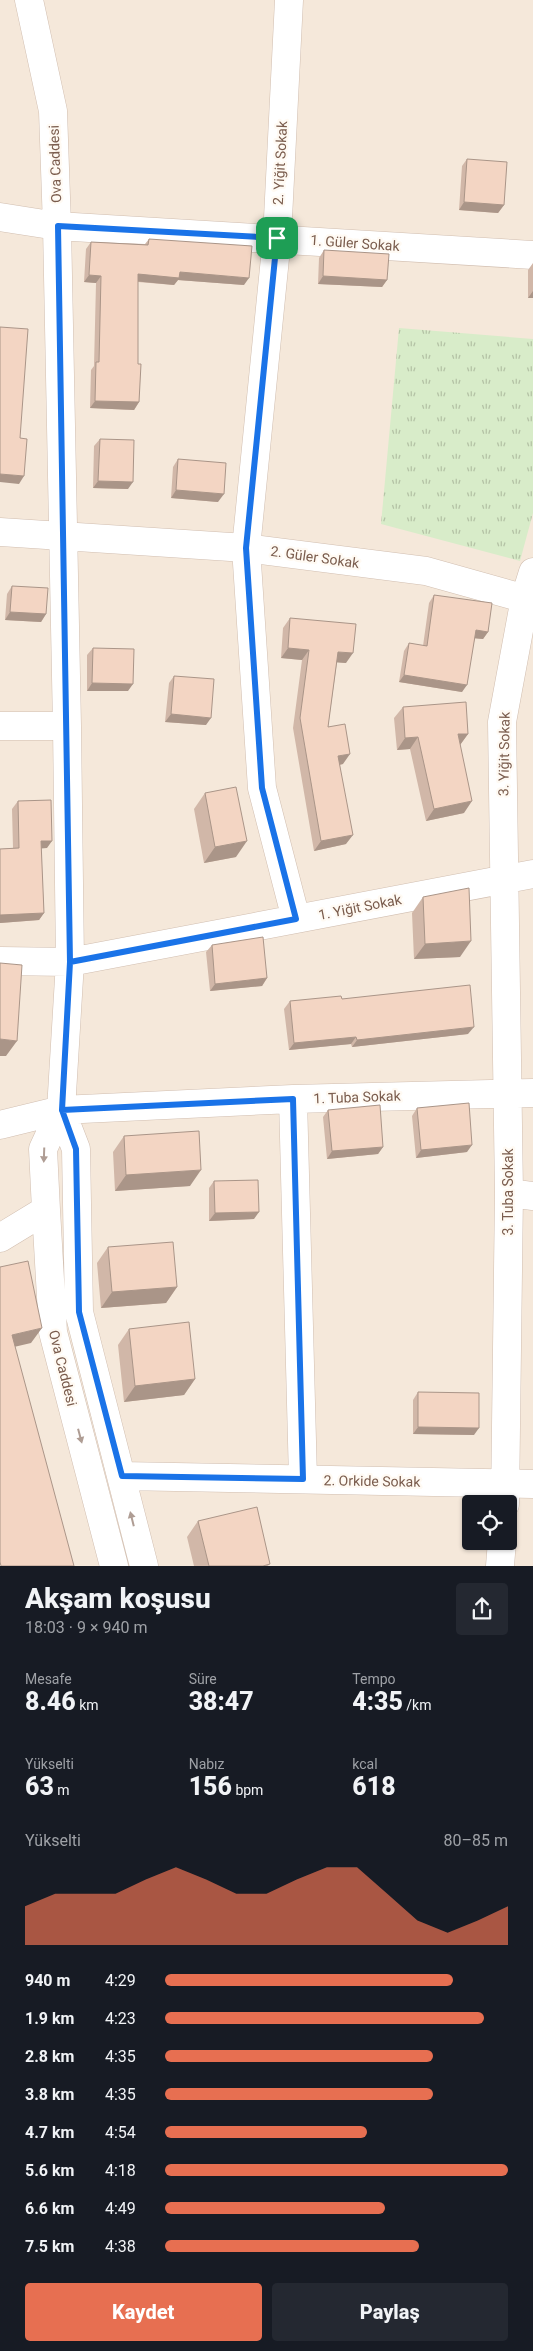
<!DOCTYPE html>
<html lang="tr">
<head>
<meta charset="utf-8">
<style>
  :root { --surface:#171b24; --page:#242831; --text:#f1f3f6; --muted:#9ea1a6; --accent:#e76f51 }
  body { margin:0; font-family:Roboto,sans-serif; background:var(--page); color:var(--text); height:100vh; display:flex; flex-direction:column; font-size:19px; white-space:nowrap }
  * { box-sizing:border-box; margin:0 }
  p { font-size:16px; color:var(--muted) }
  .icon { flex:none; width:28px; height:28px; fill:none; stroke:currentColor; stroke-width:2; stroke-linecap:round; stroke-linejoin:round }
  .map { position:relative; height:1566px; overflow:hidden }
  .details { display:flex; flex-direction:column; background:var(--surface); flex:1 }
  .details>* { flex:none }
  .tools { position:absolute; left:462px; top:1495px; display:grid; gap:10px }
  .tools a { display:grid; place-items:center; width:55px; height:55px; border-radius:5px; background:var(--surface); box-shadow:0 1px 4px #0004; font-size:25px }
  .pin { position:absolute; display:grid; place-items:center; width:42px; height:42px; color:#fff; margin:-21px; border-radius:10px; box-shadow:0 2px 8px #0006 }
  .round { display:grid; place-items:center; flex:none; width:52px; height:52px; border-radius:5px; background:var(--page) }
  .overview { display:flex; align-items:center; justify-content:space-between; height:85px; padding:0 25px }
  h1 { font-size:28px; font-weight:800; line-height:38px }
  .figures { display:grid; grid-template-columns:repeat(3,1fr); gap:8px; height:85px; padding:5px 25px }
  .figures div { display:grid; align-content:center }
  .figures b { font-size:25px; font-weight:800 }
  .figures small { font-size:14px; font-weight:400 }
  .figures p { font-size:14px }
  .chart { height:140px; padding:10px 25px }
  .chart p { display:flex; justify-content:space-between }
  .chart svg { width:100%; height:90px; margin-top:5px; fill:var(--accent); opacity:.7 }
  .cta { display:flex; gap:10px; margin-top:auto; padding:10px 25px }
  .cta a { flex:1; height:58px; border-radius:5px; background:var(--accent); color:#fff; font-size:20px; font-weight:800; line-height:58px; text-align:center }
  .cta a+a { background:var(--page); color:var(--text) }
  ul { padding:0 25px; list-style:none; font-size:16px }
  li { display:grid; grid-template-columns:80px 60px 1fr; align-items:center; height:38px }
  li i { height:12px; border-radius:6px; background:var(--accent) }
  .map>svg:first-child { display:block }
  .residential { fill:#f5e8da; fill-rule:evenodd }
  .park { fill:url(#park-tufts) }
  .lines { fill:none; stroke-linecap:round; stroke-linejoin:round }
  .minor-casing { stroke:#d1beb0; stroke-width:29 }
  .minor { stroke:#fff; stroke-width:28 }
  .wall { fill:#d1b7a8 }
  .shaded-wall { fill:#aa9588 }
  .building { fill:#f3d5c3; stroke:#aa9588 }
  .oneway { fill:#af9d94 }
  .route-casing { stroke:#fff; stroke-width:10 }
  .route { stroke:#1a73e8; stroke-width:6 }
  .labels { text-anchor:middle; dominant-baseline:central; stroke-width:4.5; stroke-linejoin:round; paint-order:stroke }
  .street-label { font-size:14px; fill:#7a5c4d; stroke:#fffaf3 }
</style>
</head>
<body>
<div class="map">
<svg width="533" height="1566" viewBox="0 0 533 1566">
  <defs>
    <pattern id="park-tufts" width="24" height="20" patternUnits="userSpaceOnUse" patternTransform="scale(1.25)"><rect width="24" height="20" fill="#d8ecc9"/><path d="M3 7l-1-3M5 7V3M7 7l1-3M15 17l-1-3M17 17v-4M19 17l1-3" fill="none" stroke="#b4c2a5"/></pattern>
  </defs>
  <rect width="100%" height="100%" fill="#fdf6ec"/>
  <path class="residential" d="M0,0H533V1566H0ZM471,1504H509V1541H471Z"/>
  <path class="park" d="M399,328L533,339V513L520,561L381,524Z"/>
  <g class="lines">
    <g class="minor-casing">
      <path id="minor" d="M29,0L53,111L57,226L67,726L70,962L61,1110L43,1149L46,1210L53,1332L114,1566
        M289,0L277,238L246,548L262,788L296,919
        M0,217L57,226L533,255
        M0,532L246,548L426,571L533,601
        M0,726H67
        M0,961L70,962L533,874
        M293,1099L303,1479
        M61,1110L76,1149L79,1312L144,1566
        M0,1125L61,1110L293,1099L533,1093
        M509,1193L533,1196
        M0,1238L46,1210
        M121,1476L533,1484
        M505,1504L509,1193L502,722L525,598L533,572
        M500,1566L502,1541"/>
    </g>
    <use href="#minor" class="minor"/>
  </g>
  <path class="wall" d="M467,159L504,205L498,213L459,210L462,166Z
    M149,239L244,285L178,280L174,285L138,282V364L139,402L134,410L90,408L91,370L94,366L96,283L84,282L86,249L91,242L145,244Z
    M324,250L387,280L382,287L318,284L319,258Z
    M533,263V298H528V270Z
    M100,439L128,489L93,488L94,446Z
    M178,459L218,502L171,498L173,467Z
    M12,586L46,614L41,622L5,620L7,594Z
    M434,595L488,632L483,639L475,638L462,692L399,682L404,651L409,643L423,646L429,603Z
    M290,618L346,663L337,662L328,727L343,764L340,765L346,844L314,851L293,728L302,660L281,658L283,628Z
    M93,648L128,691H87V655Z
    M174,676L206,725L165,722L169,683Z
    M403,707L468,734L460,745L464,813L426,821L410,749L397,750L394,718Z
    M205,793L236,857L204,863L194,809Z
    M18,801L47,848H41L44,913L39,920L0,923V849L13,848L12,809Z
    M423,897L460,957L414,959L412,913Z
    M212,945L267,978L262,986L210,991L206,952Z
    M342,999L468,1034L352,1047L351,1044L289,1050L284,1009L290,1001Z
    M417,1108L467,1152L416,1158L412,1116Z
    M328,1110L383,1147L378,1154L327,1159L323,1117Z
    M124,1136L190,1186L115,1191L113,1152Z
    M214,1181L254,1219L209,1221V1188Z
    M108,1247L177,1287L166,1303L101,1308L97,1263Z
    M129,1329L195,1379L184,1395L124,1402L118,1345Z
    M418,1392L474,1435L413,1434V1400Z
    M198,1521L269,1566H194L187,1537Z"/>
  <path class="shaded-wall" d="M464,202L504,205L498,213L459,210Z
    M180,272L249,278L244,285L178,280L174,285L133,281L138,274Z
    M89,275L101,276L96,283L84,282Z
    M323,276L387,280L382,287L318,284Z
    M533,291V298H528Z
    M95,401L139,402L134,410L90,408Z
    M0,474L24,476L19,484L0,482Z
    M98,481L133,482L128,489L93,488Z
    M176,490L224,494L218,502L171,498Z
    M10,612L46,614L41,622L5,620Z
    M476,630L488,632L483,639L471,638Z
    M288,648L309,650L302,660L281,658Z
    M338,652L353,653L346,663L331,662Z
    M404,675L467,685L462,692L399,682Z
    M92,683L133,684L128,691H87Z
    M171,714L211,718L206,725L165,722Z
    M458,734H468L460,745Z
    M418,737L410,749L397,750L405,738Z
    M350,754L343,764L331,766L338,756Z
    M472,801L464,813L426,821L434,809Z
    M353,835L346,844L314,851L321,841Z
    M41,841H52L47,848L35,849Z
    M247,841L236,857L204,863L215,847Z
    M44,913L39,920L0,923V915Z
    M471,941L460,957L414,959L425,944Z
    M267,978L262,986L210,991L215,984Z
    M474,1027L468,1034L352,1047L357,1040Z
    M356,1037L351,1044L289,1050L294,1043Z
    M0,1039L17,1041L6,1056H0Z
    M472,1145L467,1152L416,1158L421,1150Z
    M383,1147L378,1154L327,1159L332,1151Z
    M201,1170L190,1186L115,1191L126,1175Z
    M259,1212L254,1219L209,1221L215,1213Z
    M177,1287L166,1303L101,1308L112,1292Z
    M42,1328L31,1343L1,1350L12,1335Z
    M195,1379L184,1395L124,1402L135,1386Z
    M418,1427L479,1428L474,1435L413,1434Z"/>
  <path class="building" d="M467,159L507,162L504,205L464,202Z
    M149,239L252,246L249,278L180,272L179,278L138,274V364H141L139,402L95,401L96,362H99L101,276L89,275L91,242L148,245Z
    M324,250L389,254L387,280L323,276Z
    M0,327L28,329L20,438L27,439L24,476L0,474Z
    M100,439L134,440L133,482L98,481Z
    M178,459L226,463L224,494L176,490Z
    M12,586L48,588L46,614L10,612Z
    M434,595L492,603L488,632L476,630L467,685L404,675L409,643L427,646Z
    M290,618L356,624L353,653L338,652L328,727L345,724L350,754L338,756L353,835L321,841L300,718L309,650L288,648Z
    M93,648L134,649L133,684L92,683Z
    M174,676L214,679L211,718L171,714Z
    M466,702L468,734H458L472,801L434,809L418,737L405,738L403,707Z
    M236,787L247,841L215,847L205,793Z
    M51,800L52,841H41L44,913L0,915V849L19,848L18,801Z
    M469,888L471,941L425,944L423,897Z
    M263,937L267,978L215,984L212,945Z
    M0,963L22,965L17,1041L0,1039Z
    M470,985L474,1027L357,1040L356,1037L294,1043L290,1001L341,996L342,999Z
    M469,1103L472,1145L421,1150L417,1108Z
    M380,1105L383,1147L332,1151L328,1110Z
    M199,1131L201,1170L126,1175L124,1136Z
    M258,1180L259,1212L215,1213L214,1181Z
    M173,1242L177,1287L112,1292L108,1247Z
    M28,1261L42,1328L12,1335L74,1566H1L0,1562V1267Z
    M189,1322L195,1379L135,1386L129,1329Z
    M418,1392L479,1393V1428L418,1427Z
    M257,1507L270,1564L263,1566H209L198,1521Z"/>
  <defs><path id="oneway-solid" d="M-6-.8H1V-3.2L6.5 0L1 3.2V.8H-6Z" transform="scale(1.25)"/></defs>
  <g class="oneway">
    <use href="#oneway-solid" transform="translate(44 1155) rotate(92)"/>
    <use href="#oneway-solid" transform="translate(80 1436) rotate(75)"/>
    <use href="#oneway-solid" transform="translate(132 1519) rotate(-104)"/>
  </g>
  <g class="lines">
    <g class="route-casing">
      <path id="route" d="M277,238L58,226L70,962L62,1110L293,1099L303,1479L122,1476L79,1312L76,1149L62,1110L70,962L296,919L262,788L246,548L277,238"/>
    </g>
    <use href="#route" class="route"/>
  </g>
  <g class="labels">
    <g class="street-label">
      <text transform="translate(280 163) rotate(-87)">2. Yiğit Sokak</text>
      <text transform="translate(55 164) rotate(-92)">Ova Caddesi</text>
      <text transform="translate(355 243) rotate(4)">1. Güler Sokak</text>
      <text transform="translate(315 557) rotate(8)">2. Güler Sokak</text>
      <text transform="translate(504 754) rotate(-89)">3. Yiğit Sokak</text>
      <text transform="translate(360 907) rotate(-11)">1. Yiğit Sokak</text>
      <text transform="translate(357 1097) rotate(-2)">1. Tuba Sokak</text>
      <text transform="translate(508 1192) rotate(-90)">3. Tuba Sokak</text>
      <text transform="translate(63 1368) rotate(76)">Ova Caddesi</text>
      <text transform="translate(372 1481) rotate(1)">2. Orkide Sokak</text>
    </g>
  </g>
</svg>
<div class="tools">
<a><svg class="icon" aria-label="locate" viewBox="0 0 24 24"><circle cx="12" cy="12" r="6"/><path d="M12 2v4M12 18v4M2 12h4M18 12h4"/></svg></a>
</div>
<div class="pin" style="left:277px;top:238px;background:#1e9e55"><svg class="icon" aria-label="arrive" viewBox="0 0 24 24"><path d="M6 21V4h12l-3 4 3 4H6"/></svg></div>
</div>
<section class="details">
<div class="overview"><div><h1>Akşam koşusu</h1><p>18:03 · 9 × 940 m</p></div><a class="round"><svg class="icon" aria-label="share" viewBox="0 0 24 24"><path d="M12 15V3M7 8l5-5 5 5M5 13v7h14v-7"/></svg></a></div>
<div class="figures">
<div><p>Mesafe</p><b>8.46<small> km</small></b></div>
<div><p>Süre</p><b>38:47</b></div>
<div><p>Tempo</p><b>4:35<small> /km</small></b></div>
</div>
<div class="figures">
<div><p>Yükselti</p><b>63<small> m</small></b></div>
<div><p>Nabız</p><b>156<small> bpm</small></b></div>
<div><p>kcal</p><b>618</b></div>
</div>
<div class="chart"><p><span>Yükselti</span>80–85 m</p>
<svg viewBox="0 0 160 44" preserveAspectRatio="none"><path d="M0 44V25L10 19L20 19L30 19L40 12L50 6L60 12L70 19L80 19L90 12L100 6L110 6L120 19L130 32L140 38L150 32L160 25V44z"/></svg>
</div>
<ul>
<li><b>940 m</b>4:29<i style="width:84%"></i></li>
<li><b>1.9 km</b>4:23<i style="width:93%"></i></li>
<li><b>2.8 km</b>4:35<i style="width:78%"></i></li>
<li><b>3.8 km</b>4:35<i style="width:78%"></i></li>
<li><b>4.7 km</b>4:54<i style="width:59%"></i></li>
<li><b>5.6 km</b>4:18<i style="width:100%"></i></li>
<li><b>6.6 km</b>4:49<i style="width:64%"></i></li>
<li><b>7.5 km</b>4:38<i style="width:74%"></i></li>
</ul>
<div class="cta"><a>Kaydet</a><a>Paylaş</a></div>
</section>
</body>
</html>
